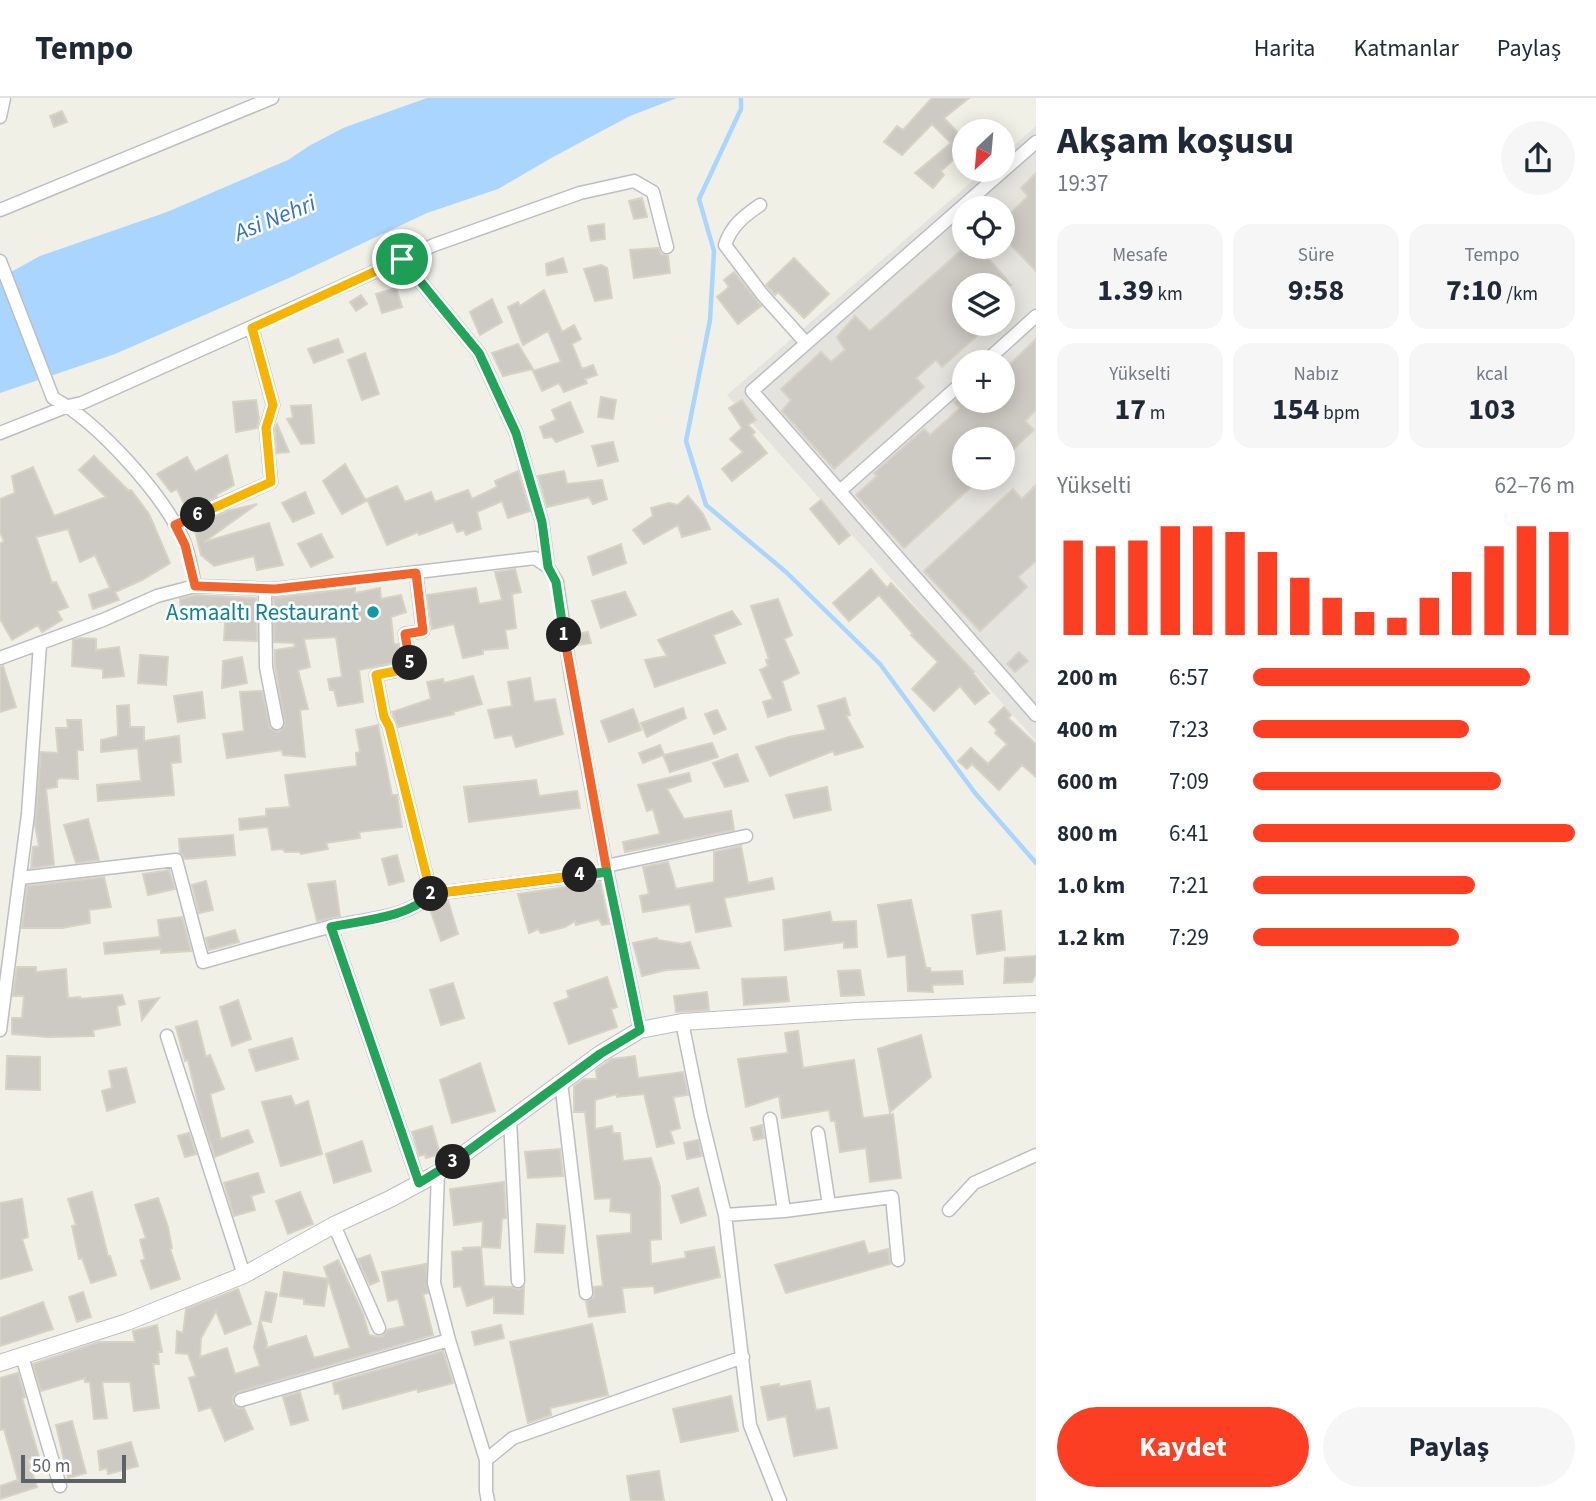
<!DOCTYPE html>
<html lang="tr">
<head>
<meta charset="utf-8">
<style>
  :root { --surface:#fff; --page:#f6f6f7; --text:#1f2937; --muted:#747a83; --line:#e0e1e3; --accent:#fc3f22 }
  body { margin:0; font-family:"Source Sans 3",sans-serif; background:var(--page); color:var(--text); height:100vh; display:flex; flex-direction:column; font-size:26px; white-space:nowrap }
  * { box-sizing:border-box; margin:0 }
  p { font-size:23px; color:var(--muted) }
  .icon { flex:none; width:38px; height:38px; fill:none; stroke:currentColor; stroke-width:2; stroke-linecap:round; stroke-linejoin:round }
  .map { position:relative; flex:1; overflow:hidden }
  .panel { display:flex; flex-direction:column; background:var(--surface); width:560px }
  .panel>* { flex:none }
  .needle { width:46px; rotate:206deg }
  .controls { position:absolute; left:952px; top:21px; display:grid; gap:14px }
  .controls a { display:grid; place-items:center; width:63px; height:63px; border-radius:50%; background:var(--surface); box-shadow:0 4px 18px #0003; font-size:35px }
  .scale { position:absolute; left:21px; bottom:18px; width:105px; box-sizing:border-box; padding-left:7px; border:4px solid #5e6268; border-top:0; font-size:19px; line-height:24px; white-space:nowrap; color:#5e6268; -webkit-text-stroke:5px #fff; paint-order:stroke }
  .pin { position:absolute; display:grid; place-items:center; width:60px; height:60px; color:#fff; margin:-30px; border:4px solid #fff; border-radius:50%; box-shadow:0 2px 7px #0007 }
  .km { position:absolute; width:35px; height:35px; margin:-18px; border-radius:50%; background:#222; color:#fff; font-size:19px; line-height:35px; text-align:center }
  .round { display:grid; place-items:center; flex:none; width:74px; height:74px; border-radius:37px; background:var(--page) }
  .head { display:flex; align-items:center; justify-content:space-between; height:119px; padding:0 21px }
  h1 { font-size:38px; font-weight:700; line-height:52px }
  .figures { display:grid; grid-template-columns:repeat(3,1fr); gap:10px; height:119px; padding:7px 21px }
  .figures div { display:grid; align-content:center; border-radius:18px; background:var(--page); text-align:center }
  .figures b { font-size:30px; font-weight:700 }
  .figures small { font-size:19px; font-weight:400 }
  .figures p { font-size:19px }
  .chart { height:196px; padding:14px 21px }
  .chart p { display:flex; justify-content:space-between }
  .chart svg { width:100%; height:126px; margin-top:7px; stroke:var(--accent); stroke-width:6 }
  .cta { display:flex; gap:14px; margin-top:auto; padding:14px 21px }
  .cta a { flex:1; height:80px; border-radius:42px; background:var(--accent); color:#fff; font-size:28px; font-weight:700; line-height:80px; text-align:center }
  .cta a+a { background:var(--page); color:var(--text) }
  ul { padding:0 21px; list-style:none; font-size:23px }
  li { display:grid; grid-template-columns:112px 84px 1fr; align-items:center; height:52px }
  li i { height:18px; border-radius:9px; background:var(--accent) }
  header { display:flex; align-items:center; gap:42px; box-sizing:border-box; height:98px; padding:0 35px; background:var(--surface); border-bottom:2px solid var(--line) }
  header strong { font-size:33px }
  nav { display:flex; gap:38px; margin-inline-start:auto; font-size:24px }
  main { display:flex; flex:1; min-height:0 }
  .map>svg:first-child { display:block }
  .industrial { fill:#e5e3de; fill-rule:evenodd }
  .water { fill:#a9d5ff }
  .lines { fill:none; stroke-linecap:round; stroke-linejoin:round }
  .stream { stroke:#a9d5ff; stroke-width:4.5 }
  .building { fill:#cdcac3; stroke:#d7d2c4; stroke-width:2 }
  .minor-casing { stroke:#bbbec3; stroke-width:15 }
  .tertiary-casing { stroke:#bbbec3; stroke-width:18 }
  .minor { stroke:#fff; stroke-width:12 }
  .tertiary { stroke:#fff; stroke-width:16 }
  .split-1-casing { stroke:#fff; stroke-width:14 }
  .split-2-casing { stroke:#fff; stroke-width:14 }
  .split-3-casing { stroke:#fff; stroke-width:14 }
  .split-4-casing { stroke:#fff; stroke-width:14 }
  .split-5-casing { stroke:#fff; stroke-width:14 }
  .split-6-casing { stroke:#fff; stroke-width:14 }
  .split-7-casing { stroke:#fff; stroke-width:14 }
  .split-1 { stroke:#22a559; stroke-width:9 }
  .split-2 { stroke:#f0652b; stroke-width:9 }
  .split-3 { stroke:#22a559; stroke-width:9 }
  .split-4 { stroke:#22a559; stroke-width:9 }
  .split-5 { stroke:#f5b400; stroke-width:9 }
  .split-6 { stroke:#f0652b; stroke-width:9 }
  .split-7 { stroke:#f5b400; stroke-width:9 }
  .culture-dot { fill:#0f9aa8; stroke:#fff; stroke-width:2.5 }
  .labels { text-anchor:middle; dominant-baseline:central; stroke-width:5; stroke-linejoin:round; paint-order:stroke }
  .culture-label { font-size:23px; fill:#0d838f; stroke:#fff; text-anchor:end }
  .water-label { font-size:24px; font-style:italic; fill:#3972be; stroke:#fff }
</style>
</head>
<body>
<header>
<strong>Tempo</strong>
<nav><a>Harita</a><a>Katmanlar</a><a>Paylaş</a></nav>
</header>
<main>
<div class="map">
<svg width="1036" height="1403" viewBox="0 0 1036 1403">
  <rect width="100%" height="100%" fill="#f1f0e6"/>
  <path class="industrial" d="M1036,28V643L727,297L985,72H1003V57ZM964,110H1003V149H964ZM964,187H1003V226H964ZM964,264H1003V303H964ZM964,341H1003V380H964Z"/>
  <path class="water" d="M427,0H677L630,18L553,59L498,91L427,115L289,180L115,256L0,295V180L40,158L167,114L288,62L309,48L343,30Z"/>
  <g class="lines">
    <path class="stream" d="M741,0V11L699,101L714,153L710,222L686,343L706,407L786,474L880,566L975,695L1036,765"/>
  </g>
  <path class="building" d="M932,0H969L944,20L964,41V52L941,73L944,77L933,90L915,75L951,45L932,26L902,57L884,44L897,28L903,32Z
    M62,13L67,24L54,29L50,18Z
    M1036,75V173L1003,139V123L1028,98L1021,90Z
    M642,100L647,119L634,121L629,103Z
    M604,126L605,141L591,143L588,128Z
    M965,149H979L1011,187H964V226H990L942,269L936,262L916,280L924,289L834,371L782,313L791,302L781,291L821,254L831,264L845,252L837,239L855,218L870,233Z
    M658,150L661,156L668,158L670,175L634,180L630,152Z
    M563,160L567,174L547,177L546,166Z
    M794,160L829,196L804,220L778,194L775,197L766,187Z
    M601,167L607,170L612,200L595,203L584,171Z
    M734,174L761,208L738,226L717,199L729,189L724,182Z
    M396,190L402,209L382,215L376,196Z
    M544,192L562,234L574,227L581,241L572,246L582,271L593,267L597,277L585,281L587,285L564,294L559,285L542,293L533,273L561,264L548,233L523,247L508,209L518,204L520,208Z
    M361,197L367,206L356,213L350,204Z
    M492,201L502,224L480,237L470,214Z
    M338,241L343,254L314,265L308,251Z
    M1036,241V312L1025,323L1034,332L1003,361V341H964V380H981L904,450L856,397L877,378L874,375L924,331L930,337L960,310L954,304L964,294V303H1003V273Z
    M518,246L533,271L503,278L492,255Z
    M365,255L379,296L362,302L348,262Z
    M601,299L616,302L613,321L598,319Z
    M256,302L259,321L257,330L236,334L233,304Z
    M742,302L756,322L748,327L755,334L752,337L767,355L732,383L722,371L743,354L730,341L742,330L729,310Z
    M570,304L583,334L556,344L552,339L544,340L540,329L556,322L552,312Z
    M311,307L314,345L301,346L287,321L293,320L291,308Z
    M277,326L289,354L277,355L275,331Z
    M613,344L618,363L598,368L592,348Z
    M227,357L234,387L216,397L217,399L187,412L177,391L171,394L157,376L187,359L195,374Z
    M94,358L129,393L131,392L149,416L170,465L142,482L115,494L119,502L93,511L89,497L110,490L95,457L80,464L68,431L36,439L52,485L56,484L68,509L57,513L62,522L42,534L38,527L12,542L0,521V446L4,443L0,434V401L15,395L12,378L33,369L54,418L106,399L79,372Z
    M345,366L366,403L342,416L323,383Z
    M518,373L530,413L508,420L502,403L477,414L481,431L466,437L464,432L457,434L453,424L419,437L418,434L387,447L367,401L397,388L405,404L431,394L435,404L468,392L472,401L497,389L495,383Z
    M564,373L567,386L602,382L607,401L593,406L589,399L547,409L538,378Z
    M1036,387V463L1018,479L1027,489L980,533L924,473L1013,391L1022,401Z
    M305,394L314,415L293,424L282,405Z
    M688,398L703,416L710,431L682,439L678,427L644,446L633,432L653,418L651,410L669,405L678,407Z
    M821,402L850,437L839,446L810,411Z
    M257,406L204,444L269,425L283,467L257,472L254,458L214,468L201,457L194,428L227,413Z
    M321,436L333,459L311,469L298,446Z
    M621,446L626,465L593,477L588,459Z
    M515,471L521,494L512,496L516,530L505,532L508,550L483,552V556L463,560L454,526L432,531L427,497L476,490L479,506L502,502L495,474Z
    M871,471L887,490L891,485L974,574L973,575L989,595L975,606L960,588L934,613L912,591L938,564L911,537L913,536L879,497L849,523L833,505Z
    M355,490V495L380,490L381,501L401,497L406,514L391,519L394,547L398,546L401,563L359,572L363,604L338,608L334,592H330L328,581L342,579L336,539L304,541L310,569L298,572L308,611L300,612L305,659L283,657L282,652L227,660L223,636L244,633L240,594L262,593L270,630L278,634L285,627L275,568V552L295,549L294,545L274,544V500Z
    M625,494L636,517L601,530L592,503Z
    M196,497L256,500L257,543L224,542L225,524L210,523V519L181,520L180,501Z
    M778,501L792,537L784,541L799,575L782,583L791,612L768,619L763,604L773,601L760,572L768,568L766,562L769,561L751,508Z
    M732,513L741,526L713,537L725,565L655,589L645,562L667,558L658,542Z
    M588,534L591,545L578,547L576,536Z
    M81,540L96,541V552L119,549L124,578L103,580V571L72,568L73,542Z
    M1019,554L1028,563L1015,574L1007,566Z
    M140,557L168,559L166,587L138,585Z
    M242,559L247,585L222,590L223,563Z
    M3,568L16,609L0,614V569Z
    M473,578L482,606L453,614L454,616L398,629L392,614L431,601L427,584L443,581L444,585Z
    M530,580L534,604L555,601L563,636L516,649L512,637L495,640L488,612L512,608L508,584Z
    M202,594L205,620L178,624L174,598Z
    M845,600L850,617L846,618L863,649L835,657L833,653L770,678L756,649L789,639L826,632L818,608Z
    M129,607L130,629H144V643L179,638L181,664L171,665L174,697L98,703L97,687L141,683L138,650L101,654V642L118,638L117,608Z
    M1004,609L1011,617L1008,620L1036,646V679L1022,667L999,692L972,666L967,671L958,663L971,650L988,666L1007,646L995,635L997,632L989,624Z
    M683,610L686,620L647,639L641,625Z
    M633,611L641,632L609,644L601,623Z
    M717,612L726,631L714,636L705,616Z
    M67,622H81L83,652H77L78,681L60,680L57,682V689L46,691L54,767L31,770L33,749L39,748L35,727L41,654L58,655L56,630H68Z
    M378,627L392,697H397L402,729L359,734L360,740L326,745L328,751L301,756L300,754H285L283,751L272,752L268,729L240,732L239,721L266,718V711L290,709L285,677L357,668L356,655L360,654L356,632Z
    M712,645L718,659L670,674L663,657L643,665L639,655L660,647L664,657Z
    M737,656L748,683L725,689L713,665Z
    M689,675L691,683L667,691L684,721L731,713L734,732L625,754L623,744L660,736L653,711L647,713L638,687Z
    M536,682L539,698L577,693L580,710L469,724L464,689Z
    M827,689L831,712L794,720L786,697Z
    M88,721L99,762L76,765L64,727Z
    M233,737L235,757L185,761L180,755L179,741Z
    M741,748L748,785L772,780L774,791L724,800L731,828L696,834L690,806L643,814L640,798L649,796L643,769L668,764L676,791L714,784V754Z
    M397,757L404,783L389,787L382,761Z
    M169,772L175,791L148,797L143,776Z
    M104,779L111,809L89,812L90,825L62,830H22L27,788Z
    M206,783L213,812L199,815L192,787Z
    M335,783L340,818L317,823L308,786Z
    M600,784L609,826L602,827L599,821L576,827L575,823L565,829L541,835L538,831L529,835L518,796Z
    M911,802L926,870H930L931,874L962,873L963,886L932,887L933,894L908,893L906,857L888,859L878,807Z
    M448,803L458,836L441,843L430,811Z
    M1001,813L1005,852L977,856L972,817Z
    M830,814L832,824L856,823L857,849L844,850V844L785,852L783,822Z
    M182,819L191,853L161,855V851L105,856L104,845L160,839L158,822Z
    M235,832L239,844L209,852L206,840Z
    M657,840L658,842L682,846L690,844L699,870L666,872L642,878L633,845Z
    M1036,858V876L1032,884L1004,885L1005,860Z
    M17,869H36V874L66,871L68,900L80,899V901L122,897L125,906L117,908L120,927L93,932L94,938L48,939L12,936V920H22L24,898H13Z
    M860,872L864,897L841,898L838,873Z
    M607,879L617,909L611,911L617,929L569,946L554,905L569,900L567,893Z
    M786,879L789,903L744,907L742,881Z
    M453,885L464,920L441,927L430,892Z
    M707,894L709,912L676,914L674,898Z
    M159,900L142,922L139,903Z
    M238,902L251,941L232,948L220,909Z
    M197,923L206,959L210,957L224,991L210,996L221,1041L248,1032L253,1044L215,1059L199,1010L188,962L185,963L176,929Z
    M798,933L803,970L854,962L863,1020L893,1016L901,1080L870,1084L866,1050L840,1054L835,1023H831L829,1012L782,1020L779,998L746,1009L738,961L788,955L785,935Z
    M921,937L931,979L890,1014L878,951Z
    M292,940L298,961L256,973L249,952Z
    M7,958L40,959V992L6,991Z
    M635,958L638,980L683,974L688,997L673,999L680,1030L670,1033L674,1045L657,1049L644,996L617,999V996L595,1002V1031L612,1028L613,1035H620L623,1063L651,1060L660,1089L661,1141L650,1142L651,1166L686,1160L685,1154L714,1149L720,1179L655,1195L654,1188L622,1190L625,1214L589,1219L586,1204L594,1199V1189L603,1188L597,1138L631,1135V1115L610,1113L611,1100L595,1101L585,1014H574V988L584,981H597L596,972L612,961Z
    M480,965L495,1013L452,1025L440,982Z
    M126,970L135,1004L107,1013L102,993L112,990L109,973Z
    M291,998L295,1008L308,1003L322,1056L281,1068L262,1004Z
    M762,1027L764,1040L754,1042L751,1030Z
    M432,1028L440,1056L426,1060L425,1056L419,1058L412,1034Z
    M189,1035L196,1056L185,1059L178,1038Z
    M698,1042L702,1058L687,1061L684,1045Z
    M362,1043L371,1073L334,1085L326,1056Z
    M560,1051L563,1078L528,1080L525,1054Z
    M258,1075L264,1094L251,1098L255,1112L234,1118L224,1085Z
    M504,1084L506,1120L502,1121L500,1150L482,1149L483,1123L454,1127L450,1091Z
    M698,1090L706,1117L681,1125L672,1098Z
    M92,1094L108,1158H110L116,1177L91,1185L82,1160L79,1161L72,1128L76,1127L68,1101Z
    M300,1094L313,1126L288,1136L276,1103Z
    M158,1100L168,1129L172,1150L170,1151L180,1181L151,1191L141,1163L145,1161L140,1142L146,1140L135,1107Z
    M22,1101L28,1139L22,1141L32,1172L0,1181V1105Z
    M537,1126L565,1128L563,1155L535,1154Z
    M864,1143L868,1156L888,1151L890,1166L786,1195L775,1167Z
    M481,1149L484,1188L512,1189L518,1192L524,1189L523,1216L494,1215V1199L467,1208L461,1188L454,1189L452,1154L463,1153V1150Z
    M370,1157L379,1183L370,1187L358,1161Z
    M338,1162L363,1216L369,1237L379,1239L383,1238L387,1232L405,1228L398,1201L388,1203L382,1174L426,1166L428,1195L423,1196L433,1237L238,1294L233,1299V1305L238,1310H244L253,1331L225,1343L211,1309L199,1313L189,1280L196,1278L188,1256L176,1255L177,1233L183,1235L186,1211L238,1191L251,1226L225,1236L216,1213L201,1240L200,1259L227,1250L235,1276L260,1268L254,1249L260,1222L267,1245L266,1250L306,1238L314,1260L350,1250L328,1181L324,1208L304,1206V1201L280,1198L284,1174L328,1181L324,1169Z
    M83,1194L91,1219L77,1224L69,1199Z
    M266,1194L277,1196L271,1224L260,1222Z
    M43,1204L53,1231L0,1248V1220Z
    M592,1226L608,1297L550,1310L551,1317L528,1325L510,1244Z
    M157,1227L162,1254H158L159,1266H153L159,1310L134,1313L130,1284H102L107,1320L94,1321L90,1284H85V1280L41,1293L33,1266L99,1244H135L133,1233Z
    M501,1227L504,1240L475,1247L472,1234Z
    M443,1253L453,1285L418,1294L417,1291L343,1311L339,1295L335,1296L333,1285Z
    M18,1275L25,1299L22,1300L39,1359L28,1362L37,1389L0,1401V1388L18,1382L4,1331L0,1332V1280Z
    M810,1283L816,1312L829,1310L837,1350L794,1358L786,1318L768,1322L761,1289L779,1286V1289Z
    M300,1294L308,1322L291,1327L283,1299Z
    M731,1298L738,1333L681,1344L673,1311Z
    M72,1323L86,1375L68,1380L56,1327Z
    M131,1344L138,1368L108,1376L107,1370L100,1372L98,1353Z
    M659,1373L664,1403H631L627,1378Z"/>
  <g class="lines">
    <g class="minor-casing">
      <path id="minor" d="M0,19L4,0
        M1036,44L752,293L1036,617
        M760,107C744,118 731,128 725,147L762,196L806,245
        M0,112L272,0
        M402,161L479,255L516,335L542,424L548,469
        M0,163L53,300C98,324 166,399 185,446C190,459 192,474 195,488
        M985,264L1036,218
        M0,335L68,308L82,305L434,147L580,95L634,83L653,94L667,149
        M841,392L964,283
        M175,427L271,384L266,330L273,307L252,230
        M416,475L423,533L405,536L411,570L376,577L384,619L389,628L431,796
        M265,491L266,569L277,625
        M0,560L103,522L157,498L195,488L275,491L535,460L548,469L557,484L571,579L606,768L640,932
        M606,768L746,738
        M20,780L176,762L203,864C245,852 287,840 329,829C362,821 407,821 431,796L607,774
        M331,829L419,1085
        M682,924L701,1018L725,1117L750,1327L780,1403
        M0,932L28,716L40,546
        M167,938L244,1177
        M561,984L586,1195
        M510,1021L518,1183
        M770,1021L784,1113
        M818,1035L829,1107
        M438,1075L434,1185L449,1242L486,1362
        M949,1112L974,1085L1036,1057
        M725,1117L784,1113L892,1099L898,1162
        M334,1127L379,1230
        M22,1258L60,1388
        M241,1302L449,1242
        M488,1403L486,1393V1362L513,1340L743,1259"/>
    </g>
    <g class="tertiary-casing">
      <path id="tertiary" d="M0,1265L127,1224L244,1177L334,1127L390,1101L438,1075L600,956L640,932L682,924L856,913L1036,906"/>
    </g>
    <use href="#minor" class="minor"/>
    <use href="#tertiary" class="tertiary"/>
  </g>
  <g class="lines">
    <g class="split-1-casing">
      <path id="split-1" d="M402,161L479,255L516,335L542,424L548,469L556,484L564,537"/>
    </g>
    <g class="split-2-casing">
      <path id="split-2" d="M431,796L607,774L564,537"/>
    </g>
    <g class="split-3-casing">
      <path id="split-3" d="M431,796C408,820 363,822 331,829L419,1085L453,1064"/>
    </g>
    <g class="split-4-casing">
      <path id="split-4" d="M453,1064L600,956L640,932L607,774L580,777"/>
    </g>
    <g class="split-5-casing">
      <path id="split-5" d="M410,565L411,570L376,577L384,619L389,628L431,796L580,777"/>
    </g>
    <g class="split-6-casing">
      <path id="split-6" d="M198,417L175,427L185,447L195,488L275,491L416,475L423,533L405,536L410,565"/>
    </g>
    <g class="split-7-casing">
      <path id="split-7" d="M198,417L271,384L266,330L273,307L252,230L402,161"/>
    </g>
    <use href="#split-1" class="split-1"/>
    <use href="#split-2" class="split-2"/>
    <use href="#split-3" class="split-3"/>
    <use href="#split-4" class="split-4"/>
    <use href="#split-5" class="split-5"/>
    <use href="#split-6" class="split-6"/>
    <use href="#split-7" class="split-7"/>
  </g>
  <circle class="culture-dot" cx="373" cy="514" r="7"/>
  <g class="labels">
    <g class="culture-label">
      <text x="359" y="514">Asmaaltı Restaurant</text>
    </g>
    <g class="water-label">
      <text transform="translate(275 120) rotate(-22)">Asi Nehri</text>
    </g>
  </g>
</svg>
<div class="controls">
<a><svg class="needle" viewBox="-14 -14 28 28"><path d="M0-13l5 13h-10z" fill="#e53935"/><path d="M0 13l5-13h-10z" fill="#747a83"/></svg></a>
<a><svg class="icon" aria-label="locate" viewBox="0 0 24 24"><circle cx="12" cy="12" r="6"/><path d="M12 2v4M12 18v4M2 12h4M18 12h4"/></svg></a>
<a><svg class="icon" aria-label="layers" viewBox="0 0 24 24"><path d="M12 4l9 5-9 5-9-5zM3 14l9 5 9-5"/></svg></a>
<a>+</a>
<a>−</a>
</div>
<div class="scale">50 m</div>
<div class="pin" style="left:402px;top:161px;background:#1e9e55"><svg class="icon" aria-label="arrive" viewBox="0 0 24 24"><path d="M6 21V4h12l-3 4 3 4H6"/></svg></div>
<b class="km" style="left:564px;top:537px">1</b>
<b class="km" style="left:431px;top:796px">2</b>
<b class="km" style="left:453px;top:1064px">3</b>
<b class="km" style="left:580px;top:777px">4</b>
<b class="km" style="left:410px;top:565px">5</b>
<b class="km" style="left:198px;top:417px">6</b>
</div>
<section class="panel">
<div class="head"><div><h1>Akşam koşusu</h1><p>19:37</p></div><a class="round"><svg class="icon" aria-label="share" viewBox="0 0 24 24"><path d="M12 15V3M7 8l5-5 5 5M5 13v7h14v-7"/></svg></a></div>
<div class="figures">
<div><p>Mesafe</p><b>1.39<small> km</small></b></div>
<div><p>Süre</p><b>9:58</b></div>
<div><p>Tempo</p><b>7:10<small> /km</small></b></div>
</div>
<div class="figures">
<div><p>Yükselti</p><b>17<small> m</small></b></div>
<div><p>Nabız</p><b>154<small> bpm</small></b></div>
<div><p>kcal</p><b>103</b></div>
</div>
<div class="chart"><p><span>Yükselti</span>62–76 m</p>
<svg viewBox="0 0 160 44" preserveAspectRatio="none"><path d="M5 44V11M15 44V13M25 44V11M35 44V6M45 44V6M55 44V8M65 44V15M75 44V24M85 44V31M95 44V36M105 44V38M115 44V31M125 44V22M135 44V13M145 44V6M155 44V8"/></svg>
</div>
<ul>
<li><b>200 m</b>6:57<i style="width:86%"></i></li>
<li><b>400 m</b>7:23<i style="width:67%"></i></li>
<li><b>600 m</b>7:09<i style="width:77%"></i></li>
<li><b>800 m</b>6:41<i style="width:100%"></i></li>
<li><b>1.0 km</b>7:21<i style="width:69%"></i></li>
<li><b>1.2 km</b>7:29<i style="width:64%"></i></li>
</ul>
<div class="cta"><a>Kaydet</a><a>Paylaş</a></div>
</section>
</main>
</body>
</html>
